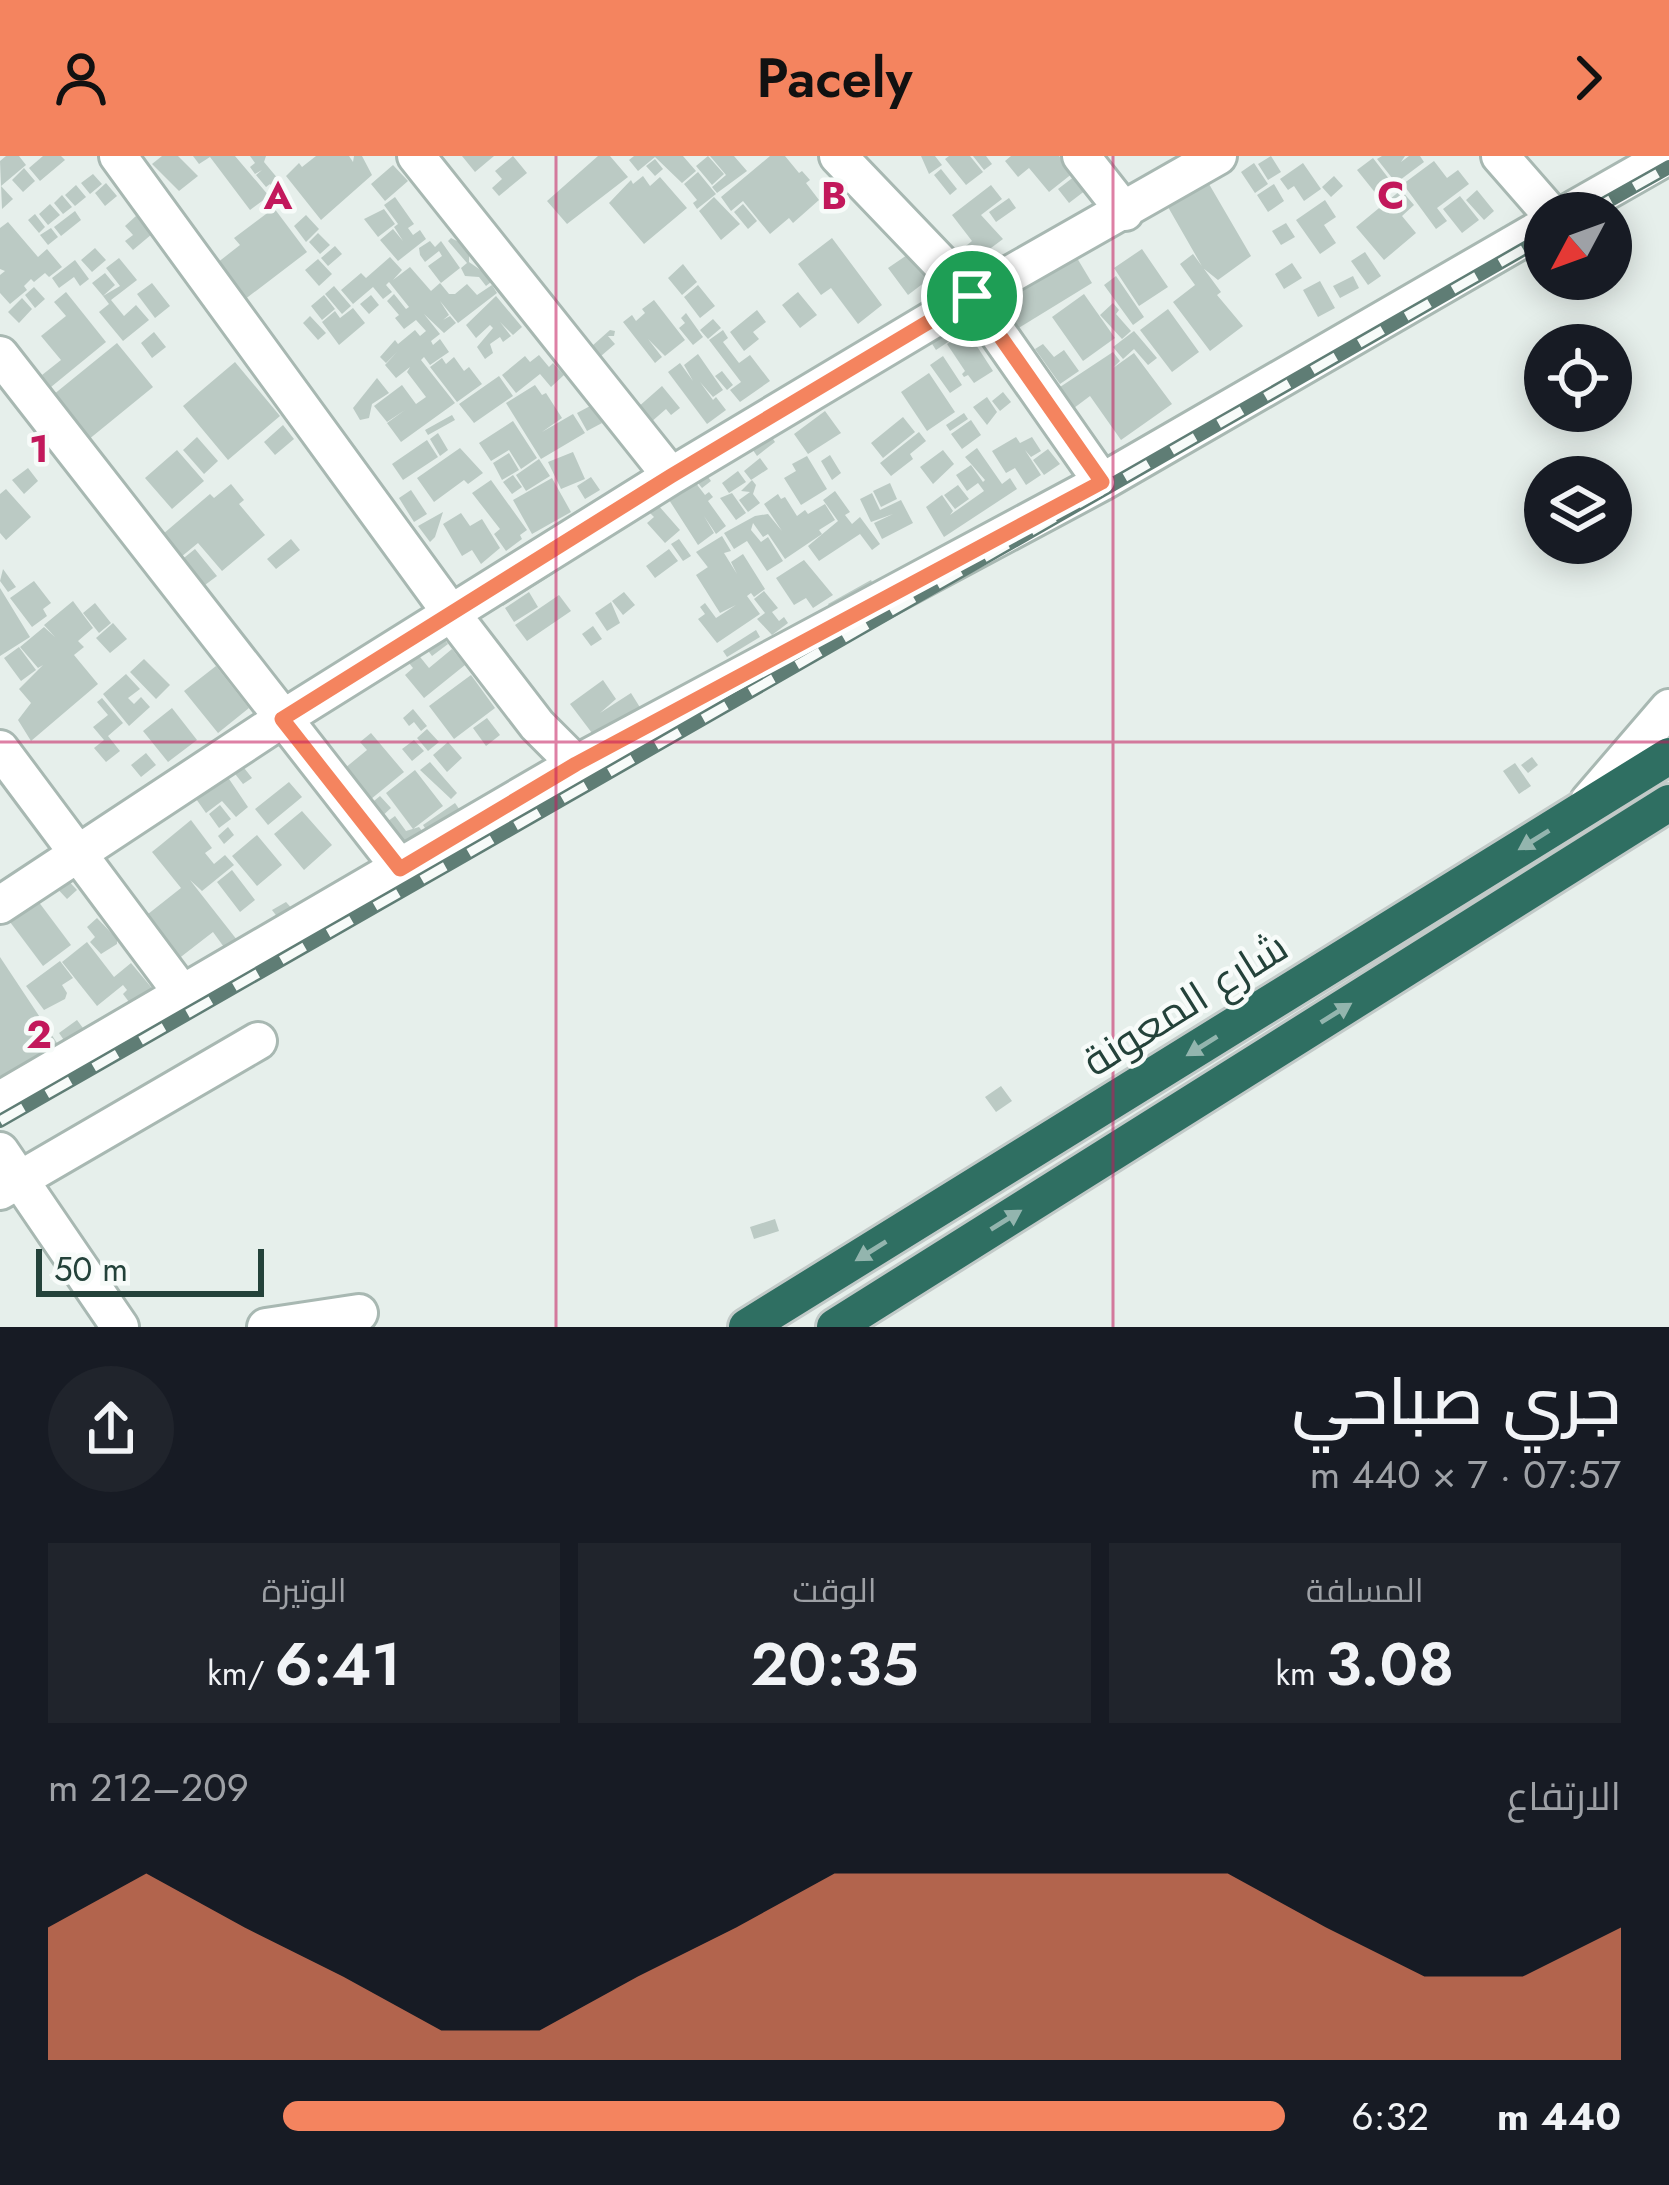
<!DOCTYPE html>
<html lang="ar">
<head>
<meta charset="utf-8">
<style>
  :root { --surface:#171b24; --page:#20242c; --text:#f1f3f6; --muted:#9ea1a6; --accent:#f4845f }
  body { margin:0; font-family:Jost,Cairo,sans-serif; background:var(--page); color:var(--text); direction:rtl; height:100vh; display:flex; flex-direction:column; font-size:45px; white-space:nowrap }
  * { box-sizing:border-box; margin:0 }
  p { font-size:39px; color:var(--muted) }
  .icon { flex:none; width:66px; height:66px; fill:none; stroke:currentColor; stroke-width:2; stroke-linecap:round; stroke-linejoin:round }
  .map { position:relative; height:1171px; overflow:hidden; direction:ltr }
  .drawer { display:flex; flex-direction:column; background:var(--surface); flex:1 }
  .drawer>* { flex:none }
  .needle { width:78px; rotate:229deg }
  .controls { position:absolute; left:1524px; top:36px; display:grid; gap:24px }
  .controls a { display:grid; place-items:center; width:108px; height:108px; border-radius:50%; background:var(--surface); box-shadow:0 6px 30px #0003; font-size:60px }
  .scale { position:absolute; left:36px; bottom:30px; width:228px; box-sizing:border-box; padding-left:12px; border:6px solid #24423a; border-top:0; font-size:33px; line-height:42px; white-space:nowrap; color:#24423a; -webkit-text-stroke:9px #f7fbf9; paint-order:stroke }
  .pin { position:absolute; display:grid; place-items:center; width:102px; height:102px; color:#fff; margin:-51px; border:6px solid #fff; border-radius:50%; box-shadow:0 3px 12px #0007 }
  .round { display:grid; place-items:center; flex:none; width:126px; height:126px; border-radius:63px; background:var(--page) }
  .headline { display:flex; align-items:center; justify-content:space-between; height:204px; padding:0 48px }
  h1 { font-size:66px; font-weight:600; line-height:90px }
  .metrics { display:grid; grid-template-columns:repeat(3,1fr); gap:18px; height:204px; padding:12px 48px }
  .metrics div { display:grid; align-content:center; border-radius:0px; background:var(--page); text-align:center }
  .metrics b { font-size:60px; font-weight:600 }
  .metrics small { font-size:33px; font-weight:400 }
  .metrics p { font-size:33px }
  .chart { height:336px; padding:24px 48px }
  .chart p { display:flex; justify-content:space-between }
  .chart svg { width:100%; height:216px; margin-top:12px; fill:var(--accent); opacity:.7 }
  ul { padding:0 48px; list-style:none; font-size:39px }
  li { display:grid; grid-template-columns:192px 144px 1fr; align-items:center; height:90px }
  li i { height:30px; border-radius:15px; background:var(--accent) }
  header { display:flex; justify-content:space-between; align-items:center; height:156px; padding:0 48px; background:var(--accent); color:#111; font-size:54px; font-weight:600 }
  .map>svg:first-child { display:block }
  .building { fill:#bbcac4 }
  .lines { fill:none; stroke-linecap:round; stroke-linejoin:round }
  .minor-casing { stroke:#a8b8b2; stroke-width:42 }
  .highway-casing { stroke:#c2cac8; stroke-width:42 }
  .minor { stroke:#fff; stroke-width:36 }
  .highway { stroke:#2f6f62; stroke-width:36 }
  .rail-casing { stroke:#5f7d75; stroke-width:14 }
  .rail { stroke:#f7fbf9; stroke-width:9; stroke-dasharray:27; stroke-linecap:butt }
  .oneway { fill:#93b5ae }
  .route-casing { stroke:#fff; stroke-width:24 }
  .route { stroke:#f4845f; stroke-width:15 }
  .grid { fill:none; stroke:#c2185b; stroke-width:3; stroke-opacity:0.55 }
  .labels { text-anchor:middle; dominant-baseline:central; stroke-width:9; stroke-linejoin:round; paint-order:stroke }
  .street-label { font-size:42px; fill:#24423a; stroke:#f7fbf9 }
  .grid-label { font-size:39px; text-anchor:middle; font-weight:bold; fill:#c2185b; stroke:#f7fbf9; stroke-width:9; stroke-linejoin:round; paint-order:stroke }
</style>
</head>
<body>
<header><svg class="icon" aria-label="forward" viewBox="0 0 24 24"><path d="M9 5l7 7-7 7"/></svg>Pacely<svg class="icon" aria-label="person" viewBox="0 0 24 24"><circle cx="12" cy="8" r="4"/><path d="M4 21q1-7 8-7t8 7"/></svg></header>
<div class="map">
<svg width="1669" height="1171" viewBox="0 0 1669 1171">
  <rect width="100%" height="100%" fill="#e6efeb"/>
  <path class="building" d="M6,0H19L26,9L1,30L13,43L2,53L0,5Z
    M43,0H61L65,4L40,25L29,12Z
    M162,0H178L198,20L179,35L152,8Z
    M193,0H235L269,40L250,54L210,1L199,8Z
    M250,0H266L264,6L284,30L277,36L270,28L266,31L256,19L262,14L255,18L250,11L255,7Z
    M316,0H349L353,6L354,0H362L372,19L321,64L286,20L299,7L302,11Z
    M462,0H494L475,16Z
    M513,0L527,17L499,40L492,32L502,23L495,15Z
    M598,0H610L628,21L567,68L547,45Z
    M634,0H683L696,15L682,27L655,1L638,15L629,4Z
    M708,0L724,18L712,29L696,10Z
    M710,0H734L747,15L717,37L712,31L726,19Z
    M770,0H785L799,17L802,15L810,24L806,27L819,44L793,67L789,62L770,78L743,45L731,55L721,41Z
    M921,0H935L942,9L929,18Z
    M949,0H970L983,16L966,29L945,3Z
    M973,0H986L992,8L984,14Z
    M1011,0H1059L1073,17L1049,36L1029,12L1018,21L1005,5Z
    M1271,0L1281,16L1268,24L1258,8Z
    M1382,0H1405L1401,6L1409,0H1420L1424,6L1396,27L1377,3Z
    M1373,2L1396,32L1381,44L1357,14Z
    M655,3L663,13L655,20L646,10Z
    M1434,5L1447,22L1458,14L1469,28L1437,52L1447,65L1436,73L1403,28Z
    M1254,7L1268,28L1255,37L1241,16Z
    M1303,7L1321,33L1304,45L1294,30L1288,34L1280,23Z
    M393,9L408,25L385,45L371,28Z
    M24,12L35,25L23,36L12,24Z
    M941,13L957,33L950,39L934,19Z
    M698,16L716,38L697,53L693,47L697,44L684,28Z
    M93,18L102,28L90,38L81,27Z
    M643,20L650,30L660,21L687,52L644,88L609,47L631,24L633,28Z
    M1075,20L1086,34L1069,47L1058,33Z
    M1334,20L1343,30L1331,41L1322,31Z
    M106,27L117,40L105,50L95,37Z
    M1209,28L1251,100L1218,124L1203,112L1168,51Z
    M1274,28L1284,45L1268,56L1257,39Z
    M76,29L86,41L75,50L65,39Z
    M991,29L1002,43L981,59L1003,83L967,110L957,97L972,85L952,59Z
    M1401,34L1414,49L1402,60L1416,77L1384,104L1356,71Z
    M1477,34L1494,55L1484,64L1466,44Z
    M62,39L72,51L63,58L54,47Z
    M1460,40L1479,64L1462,77L1443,53Z
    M395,41L414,68L408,72L413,79L420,74L426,83L398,105L380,84L393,73L403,85L394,71L398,68L384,49Z
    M714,41L740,68L721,84L699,55Z
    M1009,42L1016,52L996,66L989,56Z
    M1325,44L1336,61L1324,69L1336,87L1320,98L1296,64Z
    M50,48L60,59L48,69L39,58Z
    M743,48L757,65L748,73L734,56Z
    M274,52L307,96L244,144L217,107L240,89L234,82Z
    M384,53L395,68L378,81L364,63Z
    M75,55L81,64L61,80L54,71Z
    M35,58L45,71L39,77L28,64Z
    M306,59L319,73L306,86L294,70Z
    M136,60L152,78L133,94L125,85L133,79L125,70Z
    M8,66L38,101L47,93L62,111L49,121L45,117L34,126L31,123L24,130L27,134L10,148L0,137V119L5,115L0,113V72Z
    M1286,67L1295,81L1281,89L1272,75Z
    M51,72L58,81L48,89L40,79Z
    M318,77L330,89L320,98L309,86Z
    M451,82L469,91V106L492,122L491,126L486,130L479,121L465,120L461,112L467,107L448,85Z
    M832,82L882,149L858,168L831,132L821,139L798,108Z
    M430,85L435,91L441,85L460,112L441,127L428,110L442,100L439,95L425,106L420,99L419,92Z
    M335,90L342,98L328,110L321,102Z
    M95,92L106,104L92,116L81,104Z
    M1071,92L1092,127L1017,173L996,138Z
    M1142,93L1168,131L1139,150L1114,112Z
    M1365,96L1381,120L1368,129L1351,105Z
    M910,97L929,123L908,139L888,112Z
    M1193,98L1221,136L1217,139L1243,170L1210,195L1173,146L1195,129L1180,108Z
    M390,101L402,114L393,124L410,111L431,135L440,127L449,138H455L467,128L477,139L492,129L497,137L458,167L440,145L449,159L443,164L450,160L456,167L444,177L424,158L440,178L431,185L433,189L440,183L449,196L430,209L424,201L421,204L455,247L401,286L387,267L405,254L387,266L374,250L402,229L416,248L426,241L407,216L410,211L396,222L385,209L397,196L386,207L380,201L395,184L398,188L415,174L420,180L426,175L416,164L404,173L395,162L399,159L387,145L394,138L406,153L409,151L389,126L386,129L392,136L383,143L373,131L353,148L341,134L361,117L366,122Z
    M119,102L137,124L111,144L124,160L136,149L149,164L123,185L99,156L109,148L103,140L120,130L106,112Z
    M318,103L332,118L319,130L305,114Z
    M75,104L89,123L80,130L74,121L59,132L52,122Z
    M1292,107L1302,122L1284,133L1275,118Z
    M683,108L697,126L682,139L668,122Z
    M105,117L115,129L103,140L92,127Z
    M1116,120L1144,161L1133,169L1104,129Z
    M1353,120L1359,132L1340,142L1333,130Z
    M1320,125L1335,152L1318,161L1303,134Z
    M152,127L170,150L155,162L137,138Z
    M698,129L715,150L700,162L684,141Z
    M334,130L351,150L342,158L325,138Z
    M34,131L45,143L35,152L25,139Z
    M66,136L106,186L51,231L42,219L61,204L41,180L66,160L54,146Z
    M798,136L817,159L800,172L782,149Z
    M1084,138L1115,182L1083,205L1052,161Z
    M324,139L335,153L322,164L311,150Z
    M371,139L379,149L369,158L360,148Z
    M496,140L522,171L513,179L500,166L511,180L503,186L500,181L490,188L493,197L485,203L477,191L493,172L490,169L476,182L466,169Z
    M22,142L32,153L19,167L8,156Z
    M654,144L685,184L665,200L648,183L662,201L655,207L623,166L632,159L636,165L645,157L642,153Z
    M1113,147L1119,154L1116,158L1131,175L1122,183L1100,159Z
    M353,152L365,167L339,189L322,166L335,155L340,162Z
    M1168,153L1199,196L1172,216L1140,174Z
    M757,154L766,166L753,176L759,183L744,195L730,176Z
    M686,157L703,181L693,189L679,172L685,167L681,162Z
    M955,158L966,174L936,194L925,177Z
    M310,160L326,177L318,184L303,167Z
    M713,163L721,172L708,183L700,174Z
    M723,174L728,182L723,186L739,207L750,199L770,225L740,246L730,234L741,226L709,184Z
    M615,175L614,180H608L615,188L601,200L592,190L610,174Z
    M967,175L993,215L974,227L968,219L964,221L962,218L965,215L947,188Z
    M1134,175L1157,202L1148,209L1134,193L1123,203L1113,191Z
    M154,176L166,191L152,202L141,187Z
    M117,187L153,231L88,284L53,239Z
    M1043,188L1054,201L1064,194L1079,215L1060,228L1035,193Z
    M1113,196L1120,205L1113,212L1134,197L1172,248L1121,284L1090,240L1074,252L1060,231Z
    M698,198L723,234L713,241L700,226L713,244L716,241L726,254L707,268L668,216L680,207L693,225L684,209Z
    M539,199L549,211L553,207L564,219L551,231L540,218L516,237L502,219L525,200L530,206Z
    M943,200L962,229L950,237L930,209Z
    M454,201L464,215L469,211L482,228L457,246L430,211L442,202L446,208Z
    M235,206L280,260L228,304L183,250Z
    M722,215L733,229L727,234L715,220Z
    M929,217L955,256L927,275L901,236Z
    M499,220L513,240L474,267L459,248Z
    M377,222L389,237L372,248L369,262L360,264L353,252Z
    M535,229L542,239L546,237L562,262L542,276L573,258L585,277L541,303L506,247Z
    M662,230L680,252L671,259L666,253L650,267L637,252Z
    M1003,236L1011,246L1000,255L992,245Z
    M987,241L997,256L987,269L973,251Z
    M592,249L602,267L587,275L577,257Z
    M825,255L841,277L808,298L794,278Z
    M964,257L968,263L950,275L946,269Z
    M452,259L455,264L428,279L425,274Z
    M903,261L915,276L883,302L871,287Z
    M971,264L981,279L962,293L951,278Z
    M513,265L537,302L521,313L509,294L491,305L479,287Z
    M763,268L775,286L757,300L744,281Z
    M283,269L294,283L275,299L264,286Z
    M919,276L926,285L910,298L913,303L891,320L880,307Z
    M438,277L448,294L440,300L430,283Z
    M197,281L218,305L204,318L183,294Z
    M1016,281L1020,287L1032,281L1041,295L1031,301L1025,294L1041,319L1026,329L1015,312L1006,317L992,295Z
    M427,284L438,301L403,324L392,308Z
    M460,292L483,317L468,328L464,324L434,346L417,322Z
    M977,292L1002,328L1010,322L1017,333L944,381L926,351L942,339L953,355L950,359L984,335L978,327L967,335L956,319L971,309L983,326L985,324L965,301Z
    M1048,293L1060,308L1044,319L1033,304Z
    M177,294L204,325L172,353L145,322Z
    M943,294L954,308L933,328L920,311Z
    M573,296L585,323L561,333L548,306Z
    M509,297L519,314L502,324L493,307Z
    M830,299L841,317L832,324L821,305Z
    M807,300L827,333L801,349L784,322L796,315L792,308Z
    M760,302L768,313L751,324L744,315Z
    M539,303L550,320L526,335L516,319Z
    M698,307L711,325L702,332L694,322L698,330L682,340L698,330L705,339L709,336L713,341L708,345L726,370L716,378L704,360L714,377L698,389L662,333Z
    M28,312L38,325L24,338L12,324Z
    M738,315L746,326L729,337L722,327Z
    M513,319L522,331L512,338L503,326Z
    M591,321L600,334L585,343L577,330Z
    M552,322L571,356L532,378L513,344Z
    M491,324L527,374L520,379L522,383L506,395L494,378L500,373L472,337Z
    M752,324L756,329L753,338L760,347L748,356L739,344L750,336L741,335Z
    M890,327L897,343L881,351L873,335Z
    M231,328L244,344L239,348L265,379L222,415L198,387L175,406L156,384L210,338L214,342Z
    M958,329L969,343L955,353L944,339Z
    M6,333L31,361L6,384L0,377V338Z
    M411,334L427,358L414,366L399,342Z
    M835,335L850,356L845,359L852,368L860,361L880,388L872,394L860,378L819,405L808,390L838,365L823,344Z
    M732,337L746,357L736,364L720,342Z
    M872,337L880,354L901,344L913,367L882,383L874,367L893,358L871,366L860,343Z
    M778,338L781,343L785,341L797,360L805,354L808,358L825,348L835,364L819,374L822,378L785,403L768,378L763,381L753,367L751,374L761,386L768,381L783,405L767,415L747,385L734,393L724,377L755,360L768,358L782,375L764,348Z
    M658,349L680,374L665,387L647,367L654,361L649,356Z
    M443,356L435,381L430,386L418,370Z
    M461,357L470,370L482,363L500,392L481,408L472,394L462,400L443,368Z
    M722,380L731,395L724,397L737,418L731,406L743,398L765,433L754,441L751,437L747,440L760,458L717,487L698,463L705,458L700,451L705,447L716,462L736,449L720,457L696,419L708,411L721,428L696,396Z
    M291,383L300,394L276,413L267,403Z
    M679,383L691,400L683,405L671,388Z
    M195,393L217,420L201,432L180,405Z
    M669,393L678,405L655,422L646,410Z
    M545,401L555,417L503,450L493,434Z
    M804,404L833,439L813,452L806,442L794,449L776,422Z
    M3,413L16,431L8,436L0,425Z
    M871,424L874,430L832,454L828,448Z
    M34,425L51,447L43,453L47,460L32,471L10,442Z
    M0,432L30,481L0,500Z
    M764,435L778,452L772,456L779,465L784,461L788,467L772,479L757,463L765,457L754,443Z
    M529,436L538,451L514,466L505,452Z
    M624,436L635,449L623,459L612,445Z
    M559,439L571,455L527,485L515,469Z
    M73,445L93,472L78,485L84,491L74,499L98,528L31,585L18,564L31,547L19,533L43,509L38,512L20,491L44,471L55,481L44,469Z
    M611,446L620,467L607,475L595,457Z
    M95,447L111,467L99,477L83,457Z
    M113,467L127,483L110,497L96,482Z
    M593,470L602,483L591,490L582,478Z
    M436,473L448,488L432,500L421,485Z
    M756,474L760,481L727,501L723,495Z
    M408,486L429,512L452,493L465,509L424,542L405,519L413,512L409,507L401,513L390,500Z
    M19,491L36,514L21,525L4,502Z
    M144,503L170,529L156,543L130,516Z
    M216,510L249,552L218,577L184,535Z
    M126,518L140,533L128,542L134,548L141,541L150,551L129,570L103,538Z
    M471,519L495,552L454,583L429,550Z
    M603,524L616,543L600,557L631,537L641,553L595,581L570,548Z
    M102,542L123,567L108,580L120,595L106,606L94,592L104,584L93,571L108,559L97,546Z
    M172,552L197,584L168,606L143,575Z
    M413,553L427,570L421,575L414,566L409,570L403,562Z
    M487,562L500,579L486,590L473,572Z
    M427,573L439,586L428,595L417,582Z
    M371,577L404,616L365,648L339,617L367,594L360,586Z
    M414,584L424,595L412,605L402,593Z
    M448,586L462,602L447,616L433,599Z
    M146,597L156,609L141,621L131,609Z
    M1532,601L1538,609L1528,617L1521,609Z
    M430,606L457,637L451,643L420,614Z
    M1515,607L1531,630L1519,638L1503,615Z
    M241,608L252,622L243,628L232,614Z
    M415,614L443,650L413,673L386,637Z
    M225,617L248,651L236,661L222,645L206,657L194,640Z
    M289,626L302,641L268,669L255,653Z
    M380,640L391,652L380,662L369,649Z
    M455,647L464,660L432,683L423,669Z
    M220,649L231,663L219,672L209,658Z
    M302,655L332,689L304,714L274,678Z
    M395,660L406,675L419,671L427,681L406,697L384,668Z
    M191,664L212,692L205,697L214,708L225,699L234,709L202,735L190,724L241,789L229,798L213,776L173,807L143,762L181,732L152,696Z
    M228,671L234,679L224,688L218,680Z
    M257,679L282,709L257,730L232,700Z
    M232,714L255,744L240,756L217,726Z
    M63,719L77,734L67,743L53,728Z
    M32,737L71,789L43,810L4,758Z
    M286,746L295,756L282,767L272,754Z
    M97,762L117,783V788L101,798L90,786L95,781L87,771Z
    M87,786L114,821L131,807L156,837L135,854L123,838L127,834L123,829L97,850L62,806Z
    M0,801L61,893L30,914L26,907L0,924Z
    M60,805L73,822L62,829L67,837L65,843L44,854L26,830Z
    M77,864L86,876L68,890L59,877Z
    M1001,930L1012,945L996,956L985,941Z
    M775,1063L779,1075L754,1083L750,1071Z"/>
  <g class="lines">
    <g class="minor-casing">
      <path id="minor" d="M118,0L451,457L537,569L576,608
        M416,0L671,320
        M838,0L972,140L1102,326
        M1081,0L1125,56
        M1500,0L1550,57
        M1568,57L1668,0
        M0,199L401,713
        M0,593L179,833L189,834
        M1589,645L1669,552
        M0,749L282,563L671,320L972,140L1218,0
        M0,944L576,608L1102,326L1545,70
        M0,995L120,1171
        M0,1035L258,885
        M266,1171L359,1157"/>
    </g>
    <g class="highway-casing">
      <path id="highway" d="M747,1171L1669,600
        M835,1171L1669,647"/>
    </g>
    <use href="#minor" class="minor"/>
    <use href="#highway" class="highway"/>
    <g class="rail-casing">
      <path id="rail" d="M1587,57L1669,11
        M0,965L1545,81"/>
    </g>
    <use href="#rail" class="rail"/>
  </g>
  <defs><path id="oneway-solid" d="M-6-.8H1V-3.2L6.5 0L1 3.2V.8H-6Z" transform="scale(3)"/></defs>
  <g class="oneway">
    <use href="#oneway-solid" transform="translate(1534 684) rotate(148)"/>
    <use href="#oneway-solid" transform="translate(1336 857) rotate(-32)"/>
    <use href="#oneway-solid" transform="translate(1202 890) rotate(148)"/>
    <use href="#oneway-solid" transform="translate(1006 1064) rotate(-32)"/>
    <use href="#oneway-solid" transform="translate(871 1095) rotate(148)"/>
  </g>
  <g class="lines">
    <g class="route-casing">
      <path id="route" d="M972,140L1102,326L576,608L400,713L282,563L671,320Z"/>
    </g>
    <use href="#route" class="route"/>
  </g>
  <path class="grid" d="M556,0V1171M1113,0V1171M0,586H1669"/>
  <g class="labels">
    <g class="street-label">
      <text transform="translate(1185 848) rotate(-32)">شارع المعونة</text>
    </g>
  </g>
  <g class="grid-label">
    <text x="278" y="53">A</text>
    <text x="834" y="53">B</text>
    <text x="1391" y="53">C</text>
    <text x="39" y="306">1</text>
    <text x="39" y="892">2</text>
  </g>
</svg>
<div class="controls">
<a><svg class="needle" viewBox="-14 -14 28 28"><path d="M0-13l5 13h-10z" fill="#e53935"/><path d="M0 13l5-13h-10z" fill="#9ea1a6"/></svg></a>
<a><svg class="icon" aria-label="locate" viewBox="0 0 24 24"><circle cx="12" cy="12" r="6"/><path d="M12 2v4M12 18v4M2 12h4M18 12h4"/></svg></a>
<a><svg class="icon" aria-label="layers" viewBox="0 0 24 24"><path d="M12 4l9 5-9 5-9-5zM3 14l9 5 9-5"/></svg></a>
</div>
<div class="scale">50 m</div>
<div class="pin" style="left:972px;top:140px;background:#1e9e55"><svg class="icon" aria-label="arrive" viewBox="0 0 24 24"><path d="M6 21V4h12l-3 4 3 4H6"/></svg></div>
</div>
<section class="drawer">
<div class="headline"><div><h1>جري صباحي</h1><p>07:57 · 7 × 440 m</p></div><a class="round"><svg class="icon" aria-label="share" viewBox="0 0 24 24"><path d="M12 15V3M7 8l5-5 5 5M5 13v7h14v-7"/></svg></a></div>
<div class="metrics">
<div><p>المسافة</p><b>3.08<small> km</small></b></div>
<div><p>الوقت</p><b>20:35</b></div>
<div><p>الوتيرة</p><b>6:41<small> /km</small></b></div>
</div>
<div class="chart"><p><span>الارتفاع</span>209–212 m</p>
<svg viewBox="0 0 160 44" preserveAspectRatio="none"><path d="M0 44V17L10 6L20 17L30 27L40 38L50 38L60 27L70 17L80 6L90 6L100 6L110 6L120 6L130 17L140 27L150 27L160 17V44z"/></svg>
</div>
<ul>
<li><b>440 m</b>6:32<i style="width:81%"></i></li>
</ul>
</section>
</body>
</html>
